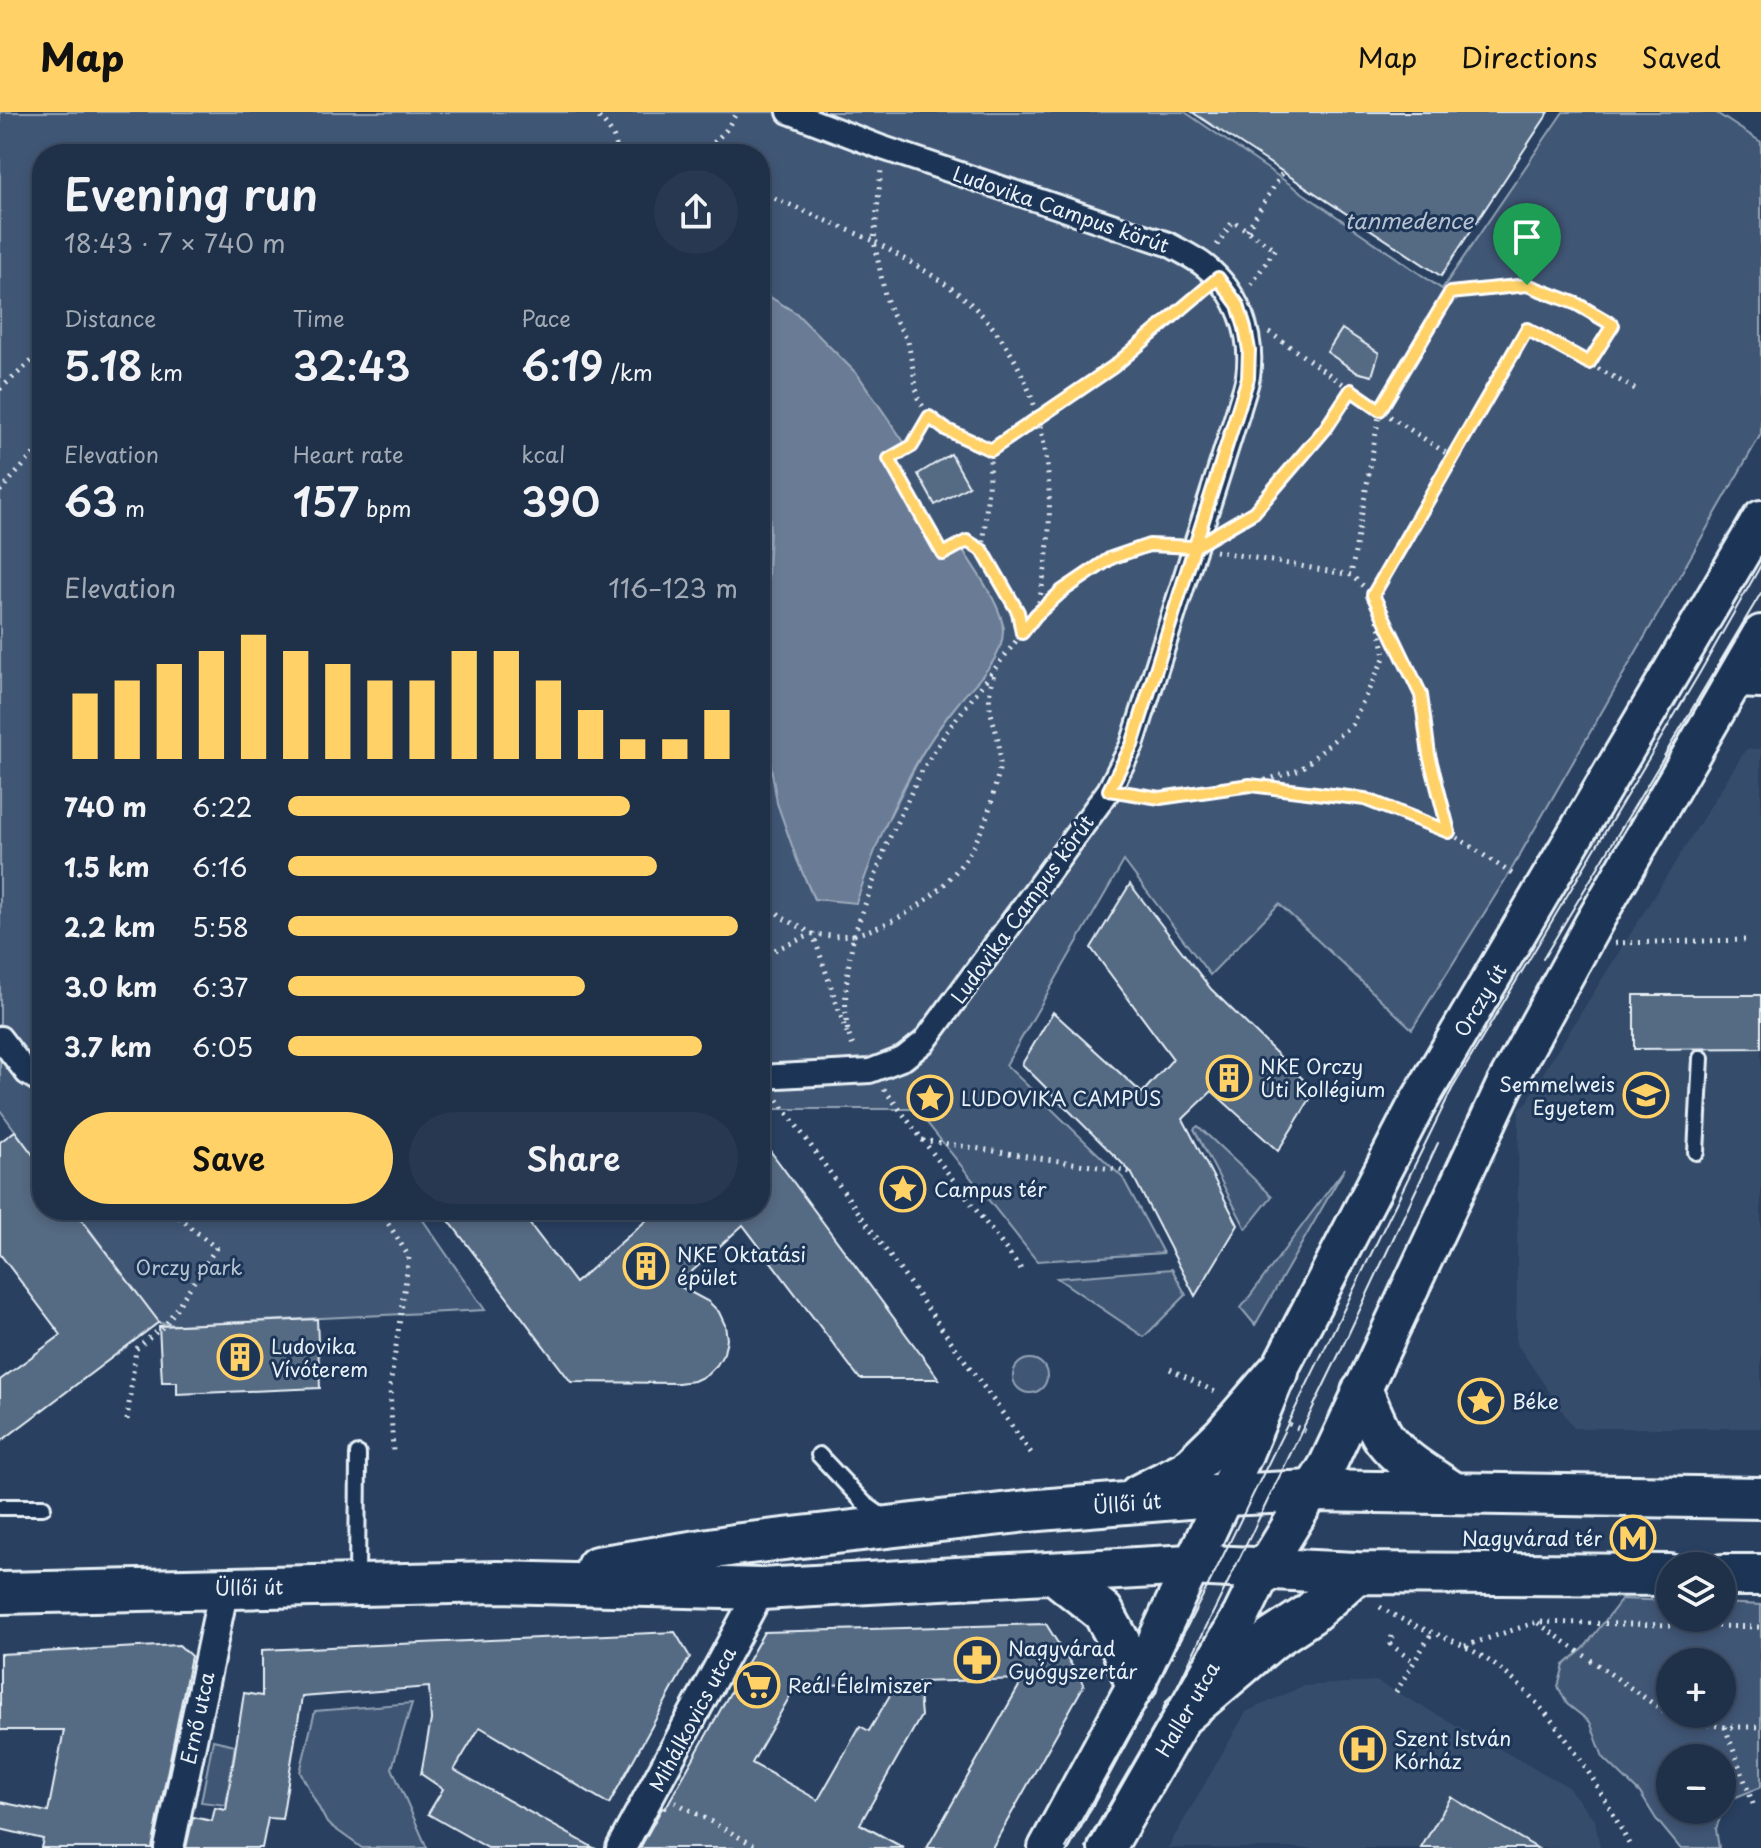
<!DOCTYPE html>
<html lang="en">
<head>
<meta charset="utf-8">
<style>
  :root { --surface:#1f3049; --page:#273850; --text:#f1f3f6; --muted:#a1a9b4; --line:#3c4b61; --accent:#ffd166 }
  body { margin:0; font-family:"Playpen Sans",sans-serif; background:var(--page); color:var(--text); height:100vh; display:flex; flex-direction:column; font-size:30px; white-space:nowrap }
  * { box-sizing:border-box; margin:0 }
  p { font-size:26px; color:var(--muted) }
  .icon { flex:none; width:44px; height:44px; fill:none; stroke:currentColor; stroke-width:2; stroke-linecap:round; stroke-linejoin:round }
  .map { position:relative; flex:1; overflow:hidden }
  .drawer { position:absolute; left:32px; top:32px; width:738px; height:1076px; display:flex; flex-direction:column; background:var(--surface); border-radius:32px; box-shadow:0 4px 12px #0003,0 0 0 2px var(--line) }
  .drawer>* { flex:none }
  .controls { position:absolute; left:1656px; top:1440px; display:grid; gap:16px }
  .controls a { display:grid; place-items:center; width:80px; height:80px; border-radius:50%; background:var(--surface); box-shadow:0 4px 12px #0003,0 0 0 2px var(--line); font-size:40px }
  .pin { position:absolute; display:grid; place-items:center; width:68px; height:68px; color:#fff; margin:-82px -34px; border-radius:50% 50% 50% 0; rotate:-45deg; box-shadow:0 0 8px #0007 }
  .pin .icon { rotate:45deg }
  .round { display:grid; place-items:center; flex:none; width:84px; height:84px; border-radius:42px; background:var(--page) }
  .headline { display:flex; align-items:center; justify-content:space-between; height:136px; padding:0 32px }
  h1 { font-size:44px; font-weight:600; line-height:60px }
  .stats { display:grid; grid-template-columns:repeat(3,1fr); gap:12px; height:136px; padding:8px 32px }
  .stats div { display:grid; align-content:center }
  .stats b { font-size:40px; font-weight:600 }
  .stats small { font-size:22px; font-weight:400 }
  .stats p { font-size:22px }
  .chart { height:224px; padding:16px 32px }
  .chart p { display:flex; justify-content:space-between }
  .chart svg { width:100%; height:144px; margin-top:8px; stroke:var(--accent); stroke-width:6 }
  .action { display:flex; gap:16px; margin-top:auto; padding:16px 32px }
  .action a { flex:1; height:92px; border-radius:48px; background:var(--accent); color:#111; font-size:32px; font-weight:600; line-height:92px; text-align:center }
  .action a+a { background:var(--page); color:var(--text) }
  ul { padding:0 32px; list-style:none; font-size:26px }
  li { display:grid; grid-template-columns:128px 96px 1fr; align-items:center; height:60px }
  li i { height:20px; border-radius:10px; background:var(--accent) }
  header { display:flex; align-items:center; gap:48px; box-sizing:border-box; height:112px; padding:0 40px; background:var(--accent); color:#111 }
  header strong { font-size:38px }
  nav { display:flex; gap:44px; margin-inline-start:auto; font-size:28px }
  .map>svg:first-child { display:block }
  .built { fill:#364d6b }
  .green { fill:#415774; stroke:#94a4b6; stroke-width:2; fill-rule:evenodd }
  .water { fill:#6b7c95; stroke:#9dabbd; stroke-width:2 }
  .building { fill:#556a83; stroke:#e8f1f8; stroke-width:2; fill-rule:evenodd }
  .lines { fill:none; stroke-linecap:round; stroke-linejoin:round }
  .service-casing { stroke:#e8f1f8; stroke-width:20 }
  .pedestrian-casing { stroke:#e8f1f8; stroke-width:28 }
  .minor-casing { stroke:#e8f1f8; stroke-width:34 }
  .tertiary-casing { stroke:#e8f1f8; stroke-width:42 }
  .secondary-casing { stroke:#e8f1f8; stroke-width:46 }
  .path { stroke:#e8f1f8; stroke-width:5; stroke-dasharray:2 6; stroke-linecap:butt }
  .service { stroke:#1d3557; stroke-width:14 }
  .pedestrian { stroke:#1d3557; stroke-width:22 }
  .minor { stroke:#1d3557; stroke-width:28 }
  .tertiary { stroke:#1d3557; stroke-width:36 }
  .secondary { stroke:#1d3557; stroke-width:40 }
  .tram { stroke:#e8f1f8; stroke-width:2 }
  .route-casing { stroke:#fff; stroke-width:16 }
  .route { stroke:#ffd166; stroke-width:10 }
  .labels { text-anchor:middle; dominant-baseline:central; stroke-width:6; stroke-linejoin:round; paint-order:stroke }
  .street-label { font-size:20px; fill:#e8f1f8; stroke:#1d3557 }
  .poi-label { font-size:20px; fill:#e8f1f8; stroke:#1d3557; text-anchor:start }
  .park-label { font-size:20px; fill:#b6c3d0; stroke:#1d3557 }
  .water-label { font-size:22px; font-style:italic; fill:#b6c2d0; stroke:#1d3557 }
</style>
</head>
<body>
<header>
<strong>Map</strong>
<nav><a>Map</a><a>Directions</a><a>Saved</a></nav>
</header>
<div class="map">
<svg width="1761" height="1736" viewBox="0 0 1761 1736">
  <rect width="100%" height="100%" fill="#294061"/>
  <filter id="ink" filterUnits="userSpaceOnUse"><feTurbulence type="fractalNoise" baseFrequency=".0125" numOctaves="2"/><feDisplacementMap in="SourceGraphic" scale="16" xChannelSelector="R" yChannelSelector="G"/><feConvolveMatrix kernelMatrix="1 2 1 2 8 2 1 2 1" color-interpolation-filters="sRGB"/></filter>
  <g filter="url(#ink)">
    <path class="built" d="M1746,637H1761V1316H1574L1516,1231L1519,997L1528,990L1534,976Z
      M1376,1569L1567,1674L1595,1708L1600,1736H1168L1246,1600L1303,1574Z"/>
    <path class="green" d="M0,0H1185L1442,177L1563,0H1715L1761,30V322L1510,760L1412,917L1279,792L1210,863L1124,749L1006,953L1123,1066L1163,1141L1037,1149L916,997H760V347C777,420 763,494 763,568C763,648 782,715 814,787L856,790L877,729L926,634L956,593L1004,516L998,499L963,438L942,449L882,345L905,333L796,201L760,179V42H42V1055L0,998Z
      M1198,1014L1272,1084L1246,1117L1194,1017Z
      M1345,1056L1255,1213L1241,1196Z
      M75,1098H416L485,1198L177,1213L159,1211Z
      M1172,1157L1186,1183L1144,1225L1057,1166Z
      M1013 1264a17 17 0 1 1 34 0a17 17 0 1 1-34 0Z
      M1622,1487L1670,1489V1506H1722V1491L1761,1493V1675L1726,1689L1716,1717L1719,1736H1680L1656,1707L1640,1681L1603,1645L1590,1610L1567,1592L1558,1575L1564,1553L1583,1537ZM1670,1550H1722V1602H1670ZM1670,1646H1722V1698H1670Z
      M412,1591L392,1656L427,1736H362L327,1711L300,1660L315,1599Z
      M213,1628L235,1633L226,1693L201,1690Z"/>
    <path class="water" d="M760,179L796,201L858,263L906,333L883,345L941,449L963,438C975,458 1004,496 1003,519C1003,548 976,569 959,590C910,648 880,720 856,791L814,787L797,748L777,691L764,610L763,566L770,420L768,379L760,347Z"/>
    <path class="building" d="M1192,0H1549L1441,164Z
      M1342,217L1379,241L1372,264L1356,260L1327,240Z
      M951,342L969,374L935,393L918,362Z
      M1130,772L1211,877L1315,979L1278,1039L1212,979L1183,1007L1238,1113L1195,1184L1131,1060L1022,952L1053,900L1142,981L1173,947L1091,836Z
      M1634,883H1761V936L1634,937Z
      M15,1019L42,1055V1098H74L159,1210L0,1330V1268L61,1223L0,1142V1030Z
      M760,1025L939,1267H860L743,1113L677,1173L709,1190L719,1200L725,1213L727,1227L724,1241L717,1253L707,1263L694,1269L678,1271L571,1270L441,1098H519L575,1171L658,1098H760Z
      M317,1207L320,1276L177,1282V1270H162L159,1214Z
      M1046,1512L1084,1573L992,1736H927L1023,1567L918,1570L921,1604L860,1712L904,1736H640L662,1696L665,1697L764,1520ZM897,1571L869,1619L860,1614L818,1688L752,1651L794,1577L788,1574Z
      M675,1520L690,1545L609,1692L480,1615L454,1658L594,1736H488L428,1702L443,1677L421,1662L431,1608L429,1575L302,1585L282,1707L268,1706L262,1736H186L193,1705L212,1709L215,1696L226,1698L244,1581L262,1584V1538Z
      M179,1533L191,1544L152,1736H41L43,1727L0,1717V1690L48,1700L64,1618H0V1542Z
      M1451,1685L1537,1736H1421Z"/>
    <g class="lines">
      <g class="service-casing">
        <path id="service" d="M1696,1040L1701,946
          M819,1343L865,1392L886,1407
          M0,1395H43
          M357,1470L358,1342"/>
      </g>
      <g class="pedestrian-casing">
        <path id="pedestrian" d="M0,926L27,961L42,970
          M760,965L870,959L904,946L925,929L1109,678L1132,633L1238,300C1241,288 1246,276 1248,264C1254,223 1238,180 1205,154C1194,145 1180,139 1168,132L883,36L789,0"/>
      </g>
      <g class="minor-casing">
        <path id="minor" d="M1734,571L1761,572
          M169,1736L224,1476
          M621,1736L761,1477"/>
      </g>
      <g class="tertiary-casing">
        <path id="tertiary" d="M1047,1736L1136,1572L1245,1340L1278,1260L1416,994L1761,407
          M1107,1736L1242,1502L1264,1457L1327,1354L1505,973L1593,812L1761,522"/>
      </g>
      <g class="secondary-casing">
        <path id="secondary" d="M1362,1280C1369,1294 1375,1312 1384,1326C1402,1350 1430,1365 1454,1381
          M1139,1383L1188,1358L1224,1323L1278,1260
          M597,1455L741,1432L896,1414L1027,1399L1225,1383L1313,1379L1761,1386
          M1054,1461L1103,1500L1120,1531L1136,1572
          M1722,1463H1761
          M0,1481L498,1470L761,1477L1190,1453L1356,1461L1670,1463
          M1185,1601L1272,1527L1310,1502L1356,1461"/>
      </g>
      <path class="path" d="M593,0C607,13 616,22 617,42
        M703,42L726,18L737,0
        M760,80L874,129L885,183L892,203L908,229L918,286L929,305L945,317L991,338L983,439L1018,500L1022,520
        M1247,118L1283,60
        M1217,133L1233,109L1275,137L1251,173
        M1269,220L1380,298L1351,463
        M0,277L42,240
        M929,305L912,334L889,347L943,442L967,429L983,439
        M991,338L1113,255L1201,180
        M1452,345L1380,298L1450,181L1527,173L1577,192L1613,213L1589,251
        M0,379L42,333
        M1224,417L1254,400L1326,316L1351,278
        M1215,439L1351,463L1373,483L1421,583L1429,643L1449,720
        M1036,502C1067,475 1106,440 1148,433C1156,432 1166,434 1174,434
        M1250,673L1301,657L1352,612L1385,544L1373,483L1527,217L1635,277
        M1131,681L1160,686L1250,673L1365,687L1449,720L1515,764
        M760,785L783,806L813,822L847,922
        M854,823L888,729L920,662L947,619L1036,503C1062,398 1055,271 972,193C944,167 907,149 874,129L881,58
        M854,823C923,804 973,758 992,688C995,674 1000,660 1000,646C1000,612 981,600 994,562
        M1615,831L1746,828
        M760,844L813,822L832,824L854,823C848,851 838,912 855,937
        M884,977L1024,1161
        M778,988L1034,1345
        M922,1028L1131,1060
        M380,1098L409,1145L390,1275L393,1340
        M1170,1257L1217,1281
        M127,1308L136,1237L166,1212L216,1136L170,1098
        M1289,1312L1309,1321
        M1380,1495C1408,1513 1435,1520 1464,1534C1540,1572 1594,1663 1631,1736
        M1538,1511L1675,1607L1725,1615H1761
        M1392,1524L1390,1532L1414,1550
        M1465,1534L1537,1510L1761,1515
        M1396,1580L1431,1522
        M1725,1615L1753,1692
        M675,1690L759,1736"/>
      <use href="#service" class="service"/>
      <use href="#pedestrian" class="pedestrian"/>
      <use href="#minor" class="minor"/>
      <use href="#tertiary" class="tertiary"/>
      <use href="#secondary" class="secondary"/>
      <path class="tram" d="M1664,644L1761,481
        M1543,847L1670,635
        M1066,1736L1155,1577L1218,1454L1452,977L1699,562L1761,453
        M1086,1736L1170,1589L1341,1238L1438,1031"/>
    </g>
  </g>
  <g class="lines" filter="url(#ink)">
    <g class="route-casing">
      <path id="route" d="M1527,173L1450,181L1380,298L1351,278L1326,316L1254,400L1194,435L1149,433L1111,446L1062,479L1036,503L1022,521L1018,500L983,439L967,429L943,442L889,347L912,334L929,305L945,317L991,338L1113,255L1218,166L1238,193L1245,216L1249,238L1248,266L1132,633L1109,678L1160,686L1250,673L1365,687L1449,720L1429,643L1421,583L1373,483L1527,217L1589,251L1613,213L1577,192L1527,173"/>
    </g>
    <use href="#route" class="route"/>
  </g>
  <defs>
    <g id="building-ring" transform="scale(2.3)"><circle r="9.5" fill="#1d3557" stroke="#ffd166" stroke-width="1.5"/><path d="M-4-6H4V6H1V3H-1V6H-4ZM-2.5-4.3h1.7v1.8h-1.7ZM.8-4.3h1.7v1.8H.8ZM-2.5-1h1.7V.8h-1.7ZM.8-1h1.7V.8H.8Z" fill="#ffd166"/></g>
    <g id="university-ring" transform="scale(2.3)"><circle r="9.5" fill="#1d3557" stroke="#ffd166" stroke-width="1.5"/><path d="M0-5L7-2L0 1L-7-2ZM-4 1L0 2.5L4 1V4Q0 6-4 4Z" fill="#ffd166"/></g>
    <g id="sight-ring" transform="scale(2.3)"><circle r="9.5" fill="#1d3557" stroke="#ffd166" stroke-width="1.5"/><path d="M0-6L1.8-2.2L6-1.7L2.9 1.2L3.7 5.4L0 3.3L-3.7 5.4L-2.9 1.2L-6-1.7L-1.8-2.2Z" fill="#ffd166"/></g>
    <g id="metro-ring" transform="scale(2.3)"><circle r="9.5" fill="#1d3557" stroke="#ffd166" stroke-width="1.5"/><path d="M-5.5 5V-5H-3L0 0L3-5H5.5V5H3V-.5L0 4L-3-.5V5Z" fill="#ffd166"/></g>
    <g id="pharmacy-ring" transform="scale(2.3)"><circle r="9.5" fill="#1d3557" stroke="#ffd166" stroke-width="1.5"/><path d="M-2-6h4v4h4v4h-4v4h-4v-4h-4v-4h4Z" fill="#ffd166"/></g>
    <g id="supermarket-ring" transform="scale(2.3)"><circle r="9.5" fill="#1d3557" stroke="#ffd166" stroke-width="1.5"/><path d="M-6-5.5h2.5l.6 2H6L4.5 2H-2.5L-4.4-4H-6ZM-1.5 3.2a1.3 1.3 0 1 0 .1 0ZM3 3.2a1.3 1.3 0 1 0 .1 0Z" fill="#ffd166"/></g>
    <g id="hospital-ring" transform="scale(2.3)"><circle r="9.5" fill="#1d3557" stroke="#ffd166" stroke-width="1.5"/><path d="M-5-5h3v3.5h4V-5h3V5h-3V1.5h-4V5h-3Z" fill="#ffd166"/></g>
  </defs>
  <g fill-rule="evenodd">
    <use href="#building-ring" x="1229" y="966"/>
    <use href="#university-ring" x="1646" y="983"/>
    <use href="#sight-ring" x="930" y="986"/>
    <use href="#sight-ring" x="903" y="1077"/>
    <use href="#building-ring" x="646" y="1154"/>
    <use href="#building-ring" x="240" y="1245"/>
    <use href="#sight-ring" x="1481" y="1289"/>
    <use href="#metro-ring" x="1633" y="1426"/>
    <use href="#pharmacy-ring" x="977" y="1548"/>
    <use href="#supermarket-ring" x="757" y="1573"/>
    <use href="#hospital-ring" x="1363" y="1637"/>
  </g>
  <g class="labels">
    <g class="street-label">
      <text transform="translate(1061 97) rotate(19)">Ludovika Campus körút</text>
      <text transform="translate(1022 797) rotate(-54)">Ludovika Campus körút</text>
      <text transform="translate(1480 888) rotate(-59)">Orczy út</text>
      <text transform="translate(1127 1391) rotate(-5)">Üllői út</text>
      <text transform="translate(249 1475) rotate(-1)">Üllői út</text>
      <text transform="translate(1187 1597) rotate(-60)">Haller utca</text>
      <text transform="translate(197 1606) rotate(-78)">Ernő utca</text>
      <text transform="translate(692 1607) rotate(-62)">Mihálkovics utca</text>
    </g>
    <g class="poi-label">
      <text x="1260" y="954">NKE Orczy<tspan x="1260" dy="23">Úti Kollégium</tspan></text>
      <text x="1615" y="972" text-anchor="end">Semmelweis<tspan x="1615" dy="23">Egyetem</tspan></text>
      <text x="961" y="986">LUDOVIKA CAMPUS</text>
      <text x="934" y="1077">Campus tér</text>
      <text x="677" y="1142">NKE Oktatási<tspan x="677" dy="23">épület</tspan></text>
      <text x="271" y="1234">Ludovika<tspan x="271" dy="23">Vívóterem</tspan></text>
      <text x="1512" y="1289">Béke</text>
      <text x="1602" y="1426" text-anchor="end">Nagyvárad tér</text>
      <text x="1008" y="1536">Nagyvárad<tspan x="1008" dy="23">Gyógyszertár</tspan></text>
      <text x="788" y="1573">Reál Élelmiszer</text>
      <text x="1394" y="1626">Szent István<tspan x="1394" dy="23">Kórház</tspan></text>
    </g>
    <g class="park-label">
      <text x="189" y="1155">Orczy park</text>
    </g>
    <g class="water-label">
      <text x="1409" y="107">tanmedence</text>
    </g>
  </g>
</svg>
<div class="controls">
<a><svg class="icon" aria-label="layers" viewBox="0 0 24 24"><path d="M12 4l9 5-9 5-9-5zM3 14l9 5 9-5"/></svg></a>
<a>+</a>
<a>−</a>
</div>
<div class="pin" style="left:1527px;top:173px;background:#1e9e55"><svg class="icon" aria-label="arrive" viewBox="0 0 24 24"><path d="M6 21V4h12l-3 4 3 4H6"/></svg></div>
<section class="drawer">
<div class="headline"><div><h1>Evening run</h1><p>18:43 · 7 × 740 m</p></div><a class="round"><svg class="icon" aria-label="share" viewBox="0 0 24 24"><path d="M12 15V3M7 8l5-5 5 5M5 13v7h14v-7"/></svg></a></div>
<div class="stats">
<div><p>Distance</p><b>5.18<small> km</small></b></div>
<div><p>Time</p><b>32:43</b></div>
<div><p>Pace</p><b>6:19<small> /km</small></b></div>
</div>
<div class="stats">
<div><p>Elevation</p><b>63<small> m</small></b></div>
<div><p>Heart rate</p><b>157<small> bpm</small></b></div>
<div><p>kcal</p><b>390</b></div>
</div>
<div class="chart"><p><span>Elevation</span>116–123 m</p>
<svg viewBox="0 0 160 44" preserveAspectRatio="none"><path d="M5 44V24M15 44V20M25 44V15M35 44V11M45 44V6M55 44V11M65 44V15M75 44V20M85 44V20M95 44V11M105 44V11M115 44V20M125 44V29M135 44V38M145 44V38M155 44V29"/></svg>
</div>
<ul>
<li><b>740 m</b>6:22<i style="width:76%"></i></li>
<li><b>1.5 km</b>6:16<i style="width:82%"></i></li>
<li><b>2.2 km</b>5:58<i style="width:100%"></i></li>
<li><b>3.0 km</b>6:37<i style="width:66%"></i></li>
<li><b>3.7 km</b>6:05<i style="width:92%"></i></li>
</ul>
<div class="action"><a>Save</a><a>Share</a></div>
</section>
</div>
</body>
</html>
